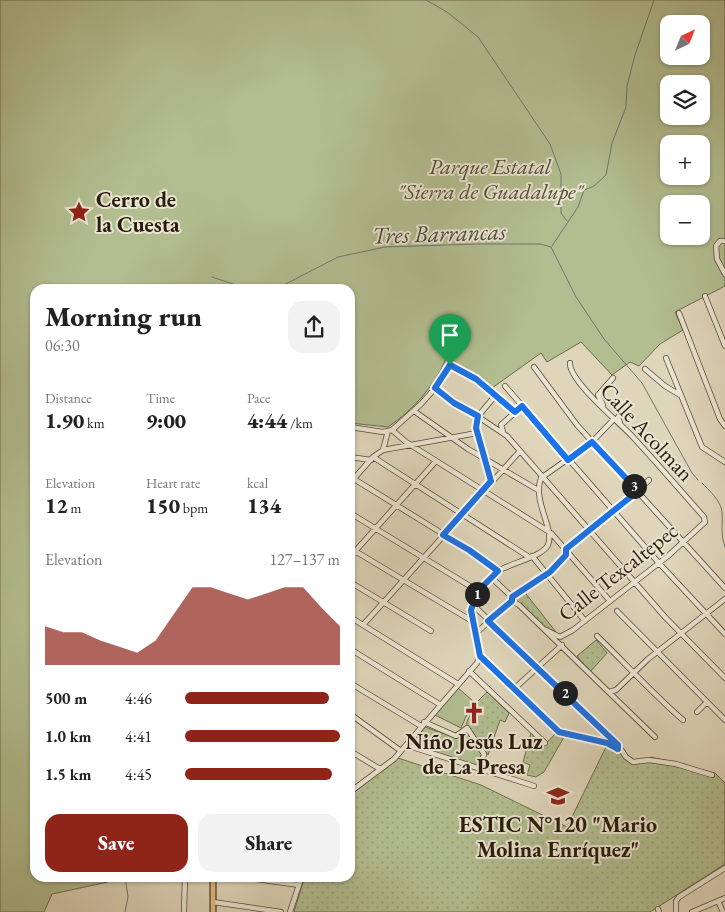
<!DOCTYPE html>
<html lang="en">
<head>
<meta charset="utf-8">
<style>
  :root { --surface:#fff; --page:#f2f2f2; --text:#222; --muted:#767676; --accent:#8f2418 }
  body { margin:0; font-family:"EB Garamond",serif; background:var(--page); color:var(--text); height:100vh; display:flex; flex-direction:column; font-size:19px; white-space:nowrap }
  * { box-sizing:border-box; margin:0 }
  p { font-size:16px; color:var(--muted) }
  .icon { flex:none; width:28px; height:28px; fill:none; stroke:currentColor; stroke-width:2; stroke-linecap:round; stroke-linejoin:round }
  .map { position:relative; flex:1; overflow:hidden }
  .panel { position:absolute; left:30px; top:284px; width:325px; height:598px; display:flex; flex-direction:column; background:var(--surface); border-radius:15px; box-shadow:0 1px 4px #0004 }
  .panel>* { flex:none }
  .needle { width:32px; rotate:43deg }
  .tools { position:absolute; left:660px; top:15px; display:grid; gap:10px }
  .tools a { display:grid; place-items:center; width:50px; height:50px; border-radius:10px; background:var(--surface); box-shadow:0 1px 4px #0004; font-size:25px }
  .pin { position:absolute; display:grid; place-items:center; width:42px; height:42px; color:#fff; margin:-51px -21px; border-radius:50% 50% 50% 0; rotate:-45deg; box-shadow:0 0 5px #0007 }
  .pin .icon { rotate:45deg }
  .km { position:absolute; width:25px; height:25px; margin:-12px; border-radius:50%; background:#222; color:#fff; font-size:14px; line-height:25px; text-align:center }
  .round { display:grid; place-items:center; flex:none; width:52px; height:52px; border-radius:15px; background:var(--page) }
  .summary { display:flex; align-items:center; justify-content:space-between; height:85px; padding:0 15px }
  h1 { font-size:28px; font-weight:800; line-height:38px }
  .stats { display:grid; grid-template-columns:repeat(3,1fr); gap:8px; height:85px; padding:5px 15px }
  .stats div { display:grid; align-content:center }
  .stats b { font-size:21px; font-weight:800 }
  .stats small { font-size:14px; font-weight:400 }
  .stats p { font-size:14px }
  .chart { height:140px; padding:10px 15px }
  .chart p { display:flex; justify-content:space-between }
  .chart svg { width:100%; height:90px; margin-top:5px; fill:var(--accent); opacity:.7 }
  .primary-button { display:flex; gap:10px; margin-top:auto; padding:10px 15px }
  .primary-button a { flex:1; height:58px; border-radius:15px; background:var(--accent); color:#fff; font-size:20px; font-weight:800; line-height:58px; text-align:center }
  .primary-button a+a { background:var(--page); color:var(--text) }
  ul { padding:0 15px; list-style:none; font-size:16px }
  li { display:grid; grid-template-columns:80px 60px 1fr; align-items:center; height:38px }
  li i { height:12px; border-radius:6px; background:var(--accent) }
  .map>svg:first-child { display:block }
  .grass { fill:url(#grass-dots); stroke:#6d6c4d }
  .green { fill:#b2bd90; stroke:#6d6c4d; fill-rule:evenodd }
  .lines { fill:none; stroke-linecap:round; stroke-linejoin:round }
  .stream { stroke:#6a7873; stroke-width:1 }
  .minor-casing { stroke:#564a36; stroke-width:6 }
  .major-casing { stroke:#281c0a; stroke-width:7 }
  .minor { stroke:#eae4d2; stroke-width:4.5 }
  .major { stroke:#e0ba7d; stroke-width:5 }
  .route-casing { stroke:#fff; stroke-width:10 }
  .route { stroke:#1a73e8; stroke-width:6 }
  .labels { text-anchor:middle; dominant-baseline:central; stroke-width:4; stroke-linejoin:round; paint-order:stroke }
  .park-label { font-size:22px; font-style:italic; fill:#514c32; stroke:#eae4d2 }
  .poi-label { font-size:22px; font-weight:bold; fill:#281c0a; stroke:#eae4d2 }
  .street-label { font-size:22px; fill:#281c0a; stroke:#eae4d2 }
  .water-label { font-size:24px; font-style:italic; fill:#494a3f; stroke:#eae4d2 }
</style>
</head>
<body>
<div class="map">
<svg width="725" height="912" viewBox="0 0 725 912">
  <defs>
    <pattern id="grass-dots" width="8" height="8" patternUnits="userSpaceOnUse" patternTransform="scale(1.25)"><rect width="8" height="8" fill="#b2bd90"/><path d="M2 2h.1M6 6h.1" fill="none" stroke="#99a27b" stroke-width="1.8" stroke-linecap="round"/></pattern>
  </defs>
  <rect width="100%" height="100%" fill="#dfd5ba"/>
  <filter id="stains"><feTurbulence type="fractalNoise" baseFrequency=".004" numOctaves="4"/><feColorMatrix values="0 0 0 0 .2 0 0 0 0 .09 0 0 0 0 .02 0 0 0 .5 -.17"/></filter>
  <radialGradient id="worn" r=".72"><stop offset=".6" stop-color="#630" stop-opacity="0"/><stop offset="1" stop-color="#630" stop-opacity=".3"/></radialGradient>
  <path class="grass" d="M523,590L556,632L543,627L510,597Z
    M596,640L607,653L590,672L577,656Z
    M487,692L509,713L505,722L500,720L488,755L466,724L475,704Z
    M531,733L544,746L555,734L564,737L544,772L536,777L527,775L530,765L523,762Z
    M606,747L623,754L632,762L646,761L651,757L715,773L725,783V864L650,912H294L305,876H350V795L398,758L481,785L567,827Z"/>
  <path class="green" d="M0,0H725V286L675,312L683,330L660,344L639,366L630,362L612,375L581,342L547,362L541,353L492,388L446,359C433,388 414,409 388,427L350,423V289H35V876H113L108,882L52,894L44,912H0ZM669,24H701V56H669ZM669,84H701V116H669ZM669,144H701V176H669ZM669,204H701V236H669Z
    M457,687L473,701L461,728L433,714Z
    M425,727L456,738L465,729L482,755L478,768L411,745Z"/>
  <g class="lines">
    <path class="stream" d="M426,0L447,12L478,37L550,144L561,174V213L567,221
      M552,246L578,207L584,190L594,186L606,175L612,143L626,107L627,86L635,55L654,0
      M212,277L248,289
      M276,289L338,257L385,247L478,244H540L551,247L576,297L604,339L642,383L692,473L698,480
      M702,483C709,490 721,501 722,512C723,525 720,534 725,547
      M125,876L128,897L125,912"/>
    <g class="minor-casing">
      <path id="minor" d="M725,241H720L716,246L717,259L725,274
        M705,296L725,346
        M679,313L720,419L725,426
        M666,358L702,447L725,462
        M534,367L577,425L725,588
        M645,369L665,386L680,395
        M505,386L658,562L725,634
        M435,388L507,436L665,617L725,678
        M603,405L598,395L613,378
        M414,411L468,449L538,490
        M620,423L618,417L627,408
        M350,427L383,432L392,430L421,404L438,385L451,365L476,379L515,412
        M392,430L406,442L551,533L610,601
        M503,432L501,425L522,406
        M383,450L388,431
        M350,457L371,460
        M373,457L529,557
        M354,479L469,550L498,571
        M491,481L476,423L479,415L495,396
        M350,483L373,457L383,450L477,433
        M350,513L478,591
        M350,548L472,621
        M566,549L620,507L649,480
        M532,556L585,621
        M350,557L436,461
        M495,581L512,597V601L519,605L655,737
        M350,582L431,631
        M512,597L550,572L568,551
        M473,605L588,715L618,745L626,757L633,762L649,760L676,764L712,775
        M617,611L725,720
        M350,617L458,684
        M363,625L520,451
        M546,630L560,637L573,630L668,556L705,522L704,517C680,490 656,462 632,436C619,422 569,381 570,363
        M475,634L512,601
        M597,636C626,664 652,693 683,720
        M350,649L439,704
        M480,656L559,732L607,743L619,749
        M469,671L545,743
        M350,683L421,726
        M515,688L562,645
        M609,692L616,690L648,659L725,599
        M697,712L707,702
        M350,714L401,751
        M424,722L456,736L467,728L484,754L480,769
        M406,745L534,786
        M350,751L380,769
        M350,792L394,759L477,663C488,645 459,617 479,590C485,582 493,574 502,569C513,563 543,556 548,545C555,529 532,501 541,478L592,442L614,419
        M235,876L299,885
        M718,901L723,912
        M213,902L281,912
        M658,909L659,912
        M184,912L185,876
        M290,912L302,876
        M676,912V901L679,897L725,868
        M692,912L725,898"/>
    </g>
    <g class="major-casing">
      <path id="major" d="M213,912V876"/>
    </g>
    <use href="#minor" class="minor"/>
    <use href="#major" class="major"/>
  </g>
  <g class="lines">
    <g class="route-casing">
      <path id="route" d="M450,365L476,379L515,412L522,406L568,460L592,442L638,491L566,549V555L550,572L512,597V601L488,621L618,745V749L607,743L559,732L480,656L471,610L478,591L498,571L469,550L443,535L491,481L476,428L478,416L454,403L435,388Z"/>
    </g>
    <use href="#route" class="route"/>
  </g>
  <defs>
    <g id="sight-bare" transform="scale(1.725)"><path d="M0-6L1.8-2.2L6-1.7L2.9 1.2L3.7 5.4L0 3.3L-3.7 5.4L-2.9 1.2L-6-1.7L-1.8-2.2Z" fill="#8f2418" stroke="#eae4d2" stroke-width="2.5" paint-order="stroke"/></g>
    <g id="church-bare" transform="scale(1.725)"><path d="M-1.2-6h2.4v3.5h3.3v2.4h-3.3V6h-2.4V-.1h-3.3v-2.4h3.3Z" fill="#8f2418" stroke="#eae4d2" stroke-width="2.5" paint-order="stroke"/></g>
    <g id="school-bare" transform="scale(1.725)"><path d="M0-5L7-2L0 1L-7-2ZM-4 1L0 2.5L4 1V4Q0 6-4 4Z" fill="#8f2418" stroke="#eae4d2" stroke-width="2.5" paint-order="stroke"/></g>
  </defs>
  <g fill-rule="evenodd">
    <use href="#sight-bare" x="79" y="212"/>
    <use href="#church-bare" x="474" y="713"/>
    <use href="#school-bare" x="558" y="796"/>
  </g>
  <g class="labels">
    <g class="park-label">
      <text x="490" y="166">Parque Estatal<tspan x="490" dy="25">"Sierra de Guadalupe"</tspan></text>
    </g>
    <g class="poi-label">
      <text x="96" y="199" text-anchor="start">Cerro de<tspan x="96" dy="25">la Cuesta</tspan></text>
      <text x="474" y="741">Niño Jesús Luz<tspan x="474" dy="25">de La Presa</tspan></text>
      <text x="558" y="824">ESTIC N°120 "Mario<tspan x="558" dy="25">Molina Enríquez"</tspan></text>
    </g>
    <g class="street-label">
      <text transform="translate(647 432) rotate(47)">Calle Acolman</text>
      <text transform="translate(618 572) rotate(-38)">Calle Texcaltepec</text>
    </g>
    <g class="water-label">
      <text transform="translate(439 233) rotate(-2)">Tres Barrancas</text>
    </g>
  </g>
  <rect width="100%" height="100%" filter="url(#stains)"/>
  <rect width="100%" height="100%" fill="url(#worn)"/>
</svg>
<div class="tools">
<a><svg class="needle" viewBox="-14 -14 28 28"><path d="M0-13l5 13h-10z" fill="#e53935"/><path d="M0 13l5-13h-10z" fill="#767676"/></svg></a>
<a><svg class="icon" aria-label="layers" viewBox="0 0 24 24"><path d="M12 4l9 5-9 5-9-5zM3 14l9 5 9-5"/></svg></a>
<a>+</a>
<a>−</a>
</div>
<div class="pin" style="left:450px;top:365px;background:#1e9e55"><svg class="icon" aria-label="arrive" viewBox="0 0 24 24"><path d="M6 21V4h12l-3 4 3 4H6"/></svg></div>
<b class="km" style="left:477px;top:594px">1</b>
<b class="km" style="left:565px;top:693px">2</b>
<b class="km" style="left:634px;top:486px">3</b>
<section class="panel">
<div class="summary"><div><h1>Morning run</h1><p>06:30</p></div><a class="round"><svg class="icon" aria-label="share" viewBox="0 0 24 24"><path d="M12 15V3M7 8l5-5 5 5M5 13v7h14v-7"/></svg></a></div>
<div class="stats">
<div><p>Distance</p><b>1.90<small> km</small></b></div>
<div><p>Time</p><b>9:00</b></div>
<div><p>Pace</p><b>4:44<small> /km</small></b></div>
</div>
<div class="stats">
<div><p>Elevation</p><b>12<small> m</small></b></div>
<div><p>Heart rate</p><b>150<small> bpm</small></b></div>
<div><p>kcal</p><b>134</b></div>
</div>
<div class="chart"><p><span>Elevation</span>127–137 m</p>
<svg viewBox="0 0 160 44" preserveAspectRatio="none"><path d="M0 44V25L10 28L20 28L30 32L40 35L50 38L60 32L70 19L80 6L90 6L100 9L110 12L120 9L130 6L140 6L150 16L160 25V44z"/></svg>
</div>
<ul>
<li><b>500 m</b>4:46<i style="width:93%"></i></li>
<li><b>1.0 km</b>4:41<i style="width:100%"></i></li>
<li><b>1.5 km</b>4:45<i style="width:95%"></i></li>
</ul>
<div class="primary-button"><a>Save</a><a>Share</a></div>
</section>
</div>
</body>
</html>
